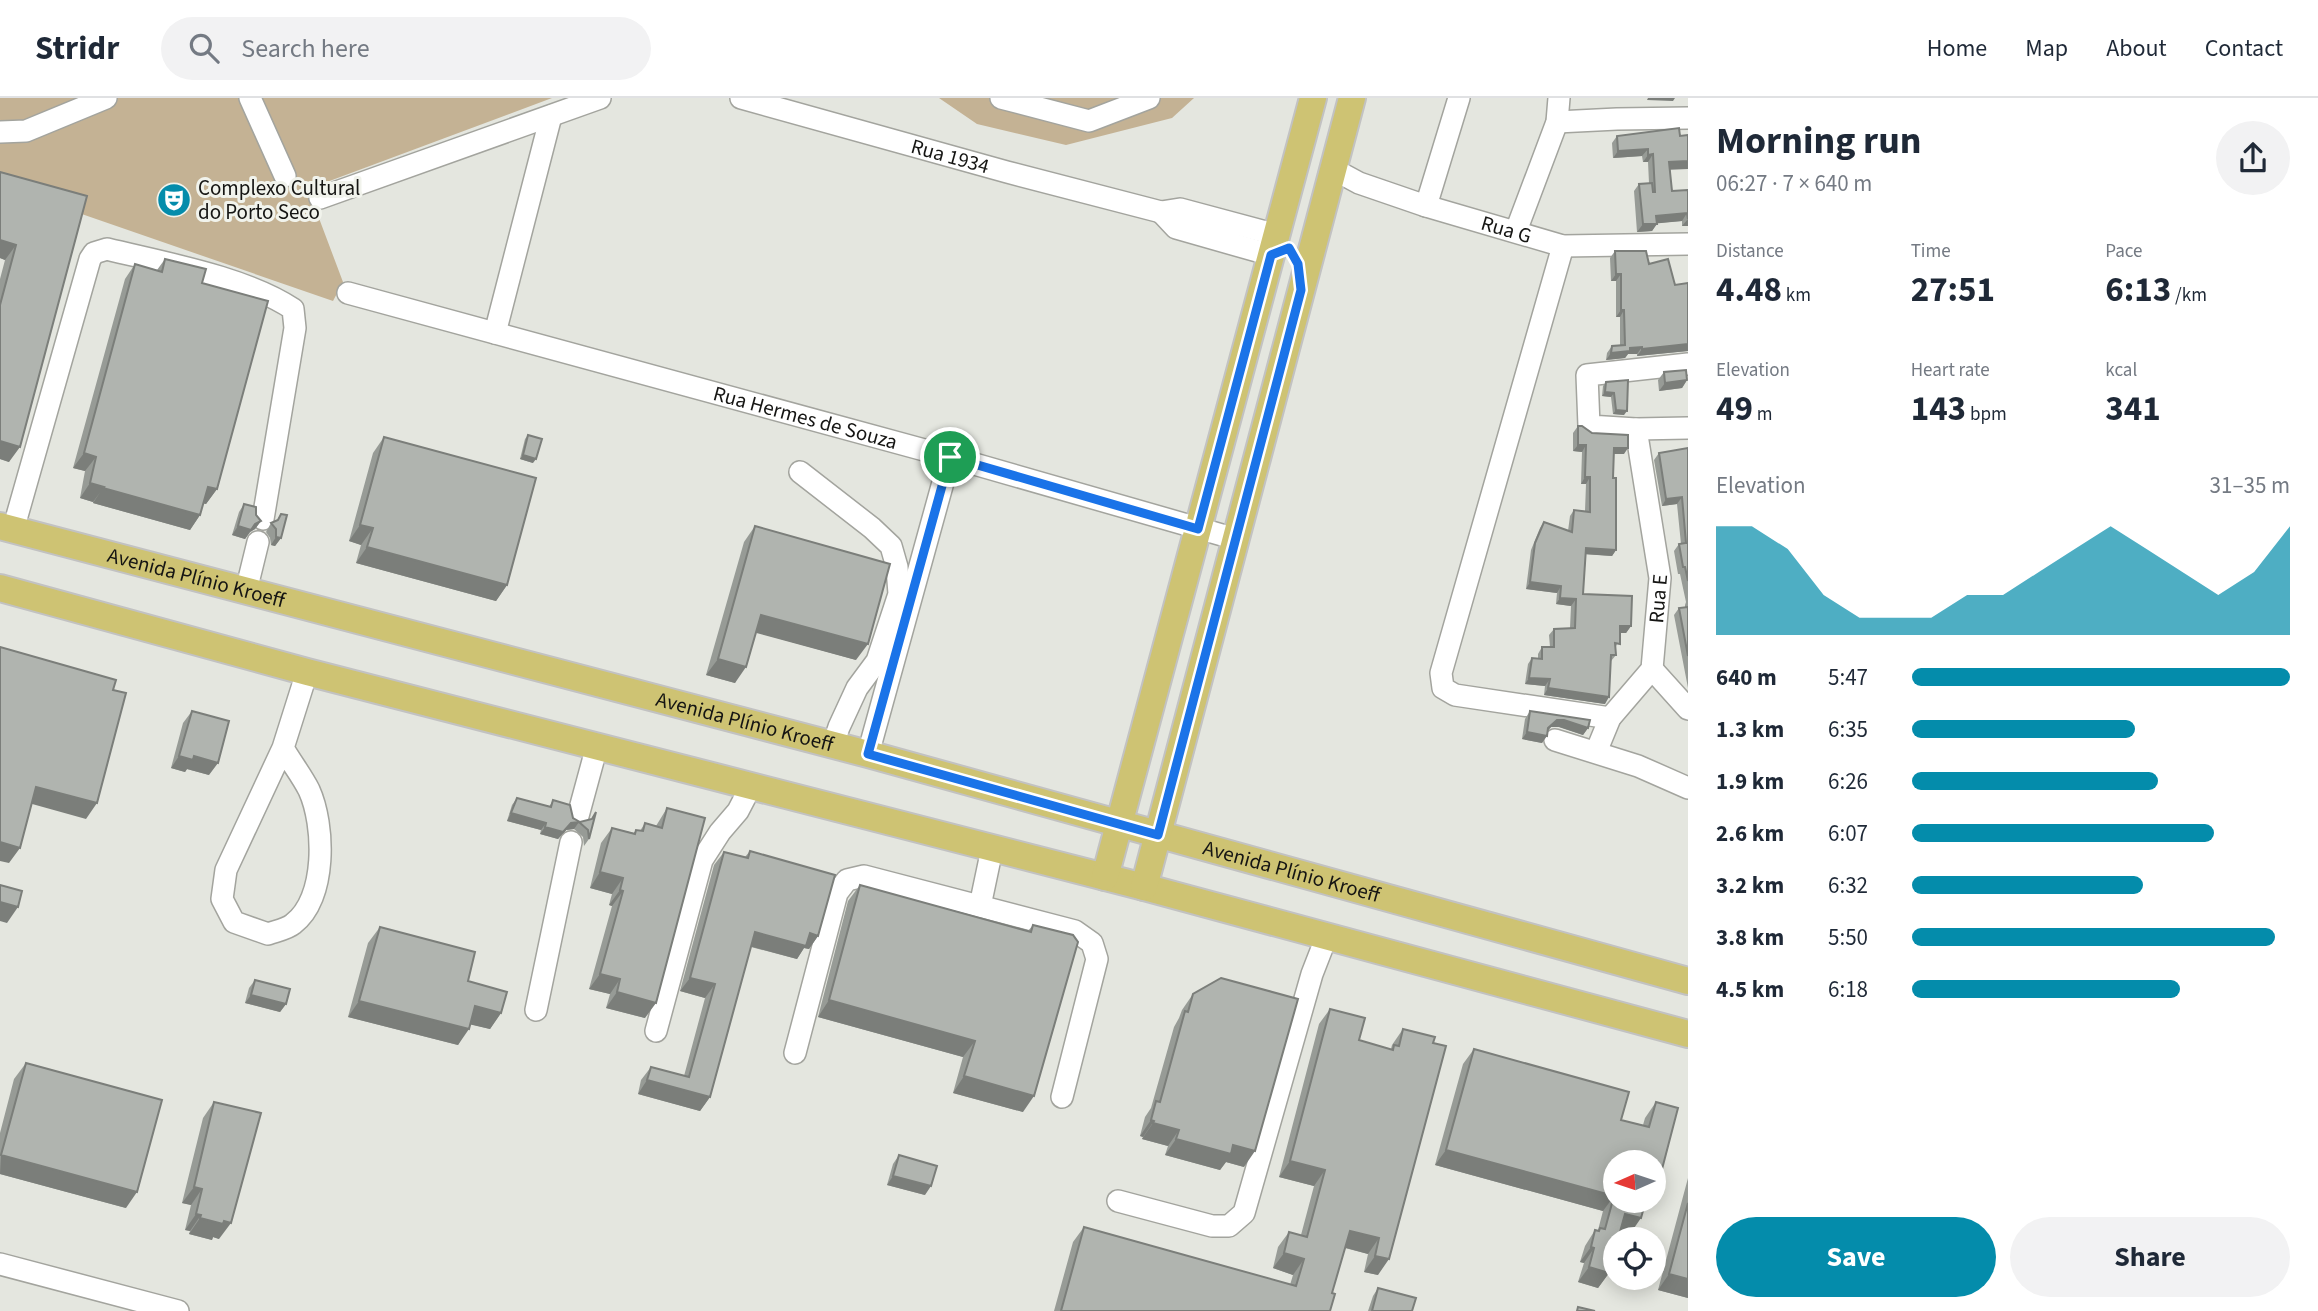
<!DOCTYPE html>
<html lang="en">
<head>
<meta charset="utf-8">
<style>
  :root { --surface:#fff; --page:#f2f2f3; --text:#1f2937; --muted:#747a83; --line:#e0e1e3; --accent:#048cab }
  body { margin:0; font-family:"Source Sans 3",sans-serif; background:var(--page); color:var(--text); height:100vh; display:flex; flex-direction:column; font-size:26px; white-space:nowrap }
  * { box-sizing:border-box; margin:0 }
  p { font-size:23px; color:var(--muted) }
  .icon { flex:none; width:38px; height:38px; fill:none; stroke:currentColor; stroke-width:2; stroke-linecap:round; stroke-linejoin:round }
  .map { position:relative; flex:1; overflow:hidden }
  .drawer { display:flex; flex-direction:column; background:var(--surface); width:630px }
  .drawer>* { flex:none }
  .needle { width:46px; rotate:267deg }
  .buttons { position:absolute; left:1603px; top:1052px; display:grid; gap:14px }
  .buttons a { display:grid; place-items:center; width:63px; height:63px; border-radius:50%; background:var(--surface); box-shadow:0 4px 18px #0003; font-size:35px }
  .pin { position:absolute; display:grid; place-items:center; width:60px; height:60px; color:#fff; margin:-30px; border:4px solid #fff; border-radius:50%; box-shadow:0 2px 7px #0007 }
  .round { display:grid; place-items:center; flex:none; width:74px; height:74px; border-radius:37px; background:var(--page) }
  .headline { display:flex; align-items:center; justify-content:space-between; height:119px; padding:0 28px }
  h1 { font-size:38px; font-weight:700; line-height:52px }
  .stats { display:grid; grid-template-columns:repeat(3,1fr); gap:10px; height:119px; padding:7px 28px }
  .stats div { display:grid; align-content:center }
  .stats b { font-size:35px; font-weight:700 }
  .stats small { font-size:19px; font-weight:400 }
  .stats p { font-size:19px }
  .chart { height:196px; padding:14px 28px }
  .chart p { display:flex; justify-content:space-between }
  .chart svg { width:100%; height:126px; margin-top:7px; fill:var(--accent); opacity:.7 }
  .primary-button { display:flex; gap:14px; margin-top:auto; padding:14px 28px }
  .primary-button a { flex:1; height:80px; border-radius:42px; background:var(--accent); color:#fff; font-size:28px; font-weight:700; line-height:80px; text-align:center }
  .primary-button a+a { background:var(--page); color:var(--text) }
  ul { padding:0 28px; list-style:none; font-size:23px }
  li { display:grid; grid-template-columns:112px 84px 1fr; align-items:center; height:52px }
  li i { height:18px; border-radius:9px; background:var(--accent) }
  header { display:flex; align-items:center; gap:42px; box-sizing:border-box; height:98px; padding:0 35px; background:var(--surface); border-bottom:2px solid var(--line) }
  header strong { font-size:33px }
  nav { display:flex; gap:38px; margin-inline-start:auto; font-size:24px }
  .search { width:490px; height:63px; background:var(--page); display:flex; align-items:center; gap:18px; box-sizing:border-box; padding:0 24px; border-radius:38px; color:var(--muted); font-size:26px }
  main { display:flex; flex:1; min-height:0 }
  .map>svg:first-child { display:block }
  .green { fill:#c4b294 }
  .lines { fill:none; stroke-linecap:round; stroke-linejoin:round }
  .minor-casing { stroke:#a3a49e; stroke-width:24 }
  .major-casing { stroke:#c2c2c2; stroke-width:30 }
  .minor { stroke:#fff; stroke-width:21 }
  .major { stroke:#cec373; stroke-width:26 }
  .wall { fill:#979b96 }
  .shaded-wall { fill:#7b7e7a }
  .building { fill:#b0b4af; stroke:#7b7e7a; stroke-width:2 }
  .route-casing { stroke:#fff; stroke-width:14 }
  .route { stroke:#1a73e8; stroke-width:9 }
  .labels { text-anchor:middle; dominant-baseline:central; stroke-width:6; stroke-linejoin:round; paint-order:stroke }
  .street-label { font-size:21px; fill:#151513; stroke:#f1f3ec }
  .poi-label { font-size:21px; fill:#151513; stroke:#f1f3ec; text-anchor:start }
</style>
</head>
<body>
<header>
<strong>Stridr</strong>
<div class="search"><svg class="icon" aria-label="search" viewBox="0 0 24 24"><circle cx="10" cy="10" r="6"/><path d="M15 15l6 6"/></svg>Search here</div>
<nav><a>Home</a><a>Map</a><a>About</a><a>Contact</a></nav>
</header>
<main>
<div class="map">
<svg width="1688" height="1213" viewBox="0 0 1688 1213">
  <rect width="100%" height="100%" fill="#e4e6df"/>
  <path class="green" d="M0,0H552L308,91L343,184L333,203L73,113L0,91Z
    M939,0H1194L1172,20L1066,47L977,26Z"/>
  <g class="lines">
    <g class="minor-casing">
      <g id="minor">
        <path d="M250,0L285,78"/>
        <path id="s1" d="M741,0L1007,74L1161,114L1180,111L1277,137"/>
        <path d="M1001,0L1089,23L1149,0"/>
        <path d="M1557,24L1617,21L1688,20"/>
        <path d="M0,34L26,33L106,0"/>
        <path id="s2" d="M1333,71L1359,85L1426,108L1563,148L1688,146"/>
        <path d="M320,100L600,0"/>
        <path d="M1426,108L1459,0"/>
        <path d="M1161,114L1176,130L1271,157"/>
        <path d="M1516,133L1557,24L1559,0"/>
        <path d="M1563,148L1441,575L1443,590L1455,597L1610,620"/>
        <path id="s3" d="M348,195L950,359L1236,441"/>
        <path d="M495,235L551,18"/>
        <path d="M1688,266L1587,277L1589,328L1636,331L1688,330"/>
        <path d="M800,374L872,430L891,448L897,469L899,496L877,563L857,590L839,629L833,647"/>
        <path d="M13,432L90,161L94,155L107,151C164,165 245,179 293,211L295,230L263,421"/>
        <path d="M246,493L258,444"/>
        <path d="M1652,571L1688,611"/>
        <path d="M1555,642L1638,668L1688,690"/>
        <path d="M283,650C291,664 302,678 309,692C325,727 327,801 293,826C287,831 276,833 268,836L234,824L222,801L226,772L283,650L307,574"/>
        <path id="s4" d="M1596,654L1610,620L1652,571L1660,480L1636,331"/>
        <path d="M868,656L950,359"/>
        <path d="M578,718L597,648"/>
        <path d="M980,808L992,751"/>
        <path d="M536,912L571,744"/>
        <path d="M656,933L702,762L720,734L738,713L751,688"/>
        <path d="M795,955L837,795L847,782L864,778L1075,833L1092,845L1097,861L1062,999"/>
        <path d="M1118,1103L1212,1128H1229L1244,1115L1312,876L1326,840"/>
        <path d="M0,1166L178,1213"/>
      </g>
    </g>
    <g class="major-casing">
      <g id="major">
        <path id="s5" d="M0,428L868,656L1688,883"/>
        <path d="M0,490L307,574L1144,789L1688,936"/>
        <path d="M1105,779L1313,0"/>
        <path d="M1144,789L1352,0"/>
      </g>
    </g>
    <use href="#minor" class="minor"/>
    <use href="#major" class="major"/>
  </g>
  <path class="wall" d="M1688,37V71H1670L1672,93L1688,92V128H1682V123L1657,125L1652,133L1637,134L1634,93L1639,86L1649,85L1648,64H1643L1642,58L1613,60L1612,45L1617,38Z
    M0,74L87,98L9,364L0,361V181L5,162L0,160Z
    M1615,153L1649,166L1675,187L1688,185V253L1637,258V256H1628L1625,260L1606,262L1607,255L1612,248L1620,247V219H1616V183H1611L1610,160Z
    M165,161L202,185L217,391L206,406L203,405L200,417L190,432L93,405V404L80,400L85,373L73,370L125,181L135,166L157,172Z
    M1664,274L1687,282L1682,290L1659,293L1658,282Z
    M1628,282L1624,317L1613,316L1611,299L1602,298L1603,288L1606,284Z
    M1578,328L1624,356H1613V380L1616,452L1612,458L1586,456L1583,496L1631,528L1626,535H1620L1615,552L1616,557L1611,563L1605,606L1544,597L1545,588L1525,586L1528,566L1532,560L1538,561V556L1542,549H1550L1549,537L1554,531L1570,530L1571,508L1556,506L1557,495L1526,491L1531,452L1540,430L1544,424L1568,433L1570,418L1574,412L1585,413L1586,386H1581L1582,354L1573,353V335Z
    M528,337L533,365L520,361L525,341Z
    M384,339L507,487L496,503L356,465L361,447L349,443L373,355Z
    M1688,350V590L1674,517L1679,510L1685,509V507L1686,504L1680,476H1678L1674,453L1679,446H1681L1677,406L1662,408L1654,362L1659,355Z
    M244,406L256,417L261,423L255,431L250,434L245,441L232,437L239,414Z
    M281,416V440L275,448L271,447L270,440L266,434L271,425L277,422Z
    M755,428L856,562L756,534L735,585L706,577L744,444Z
    M192,613L209,677L187,671L185,674L171,670L183,625Z
    M1530,613L1588,630L1583,637L1559,629H1551L1548,633L1542,645L1522,641L1525,621Z
    M517,700L549,709L553,702L573,720L580,724L591,721L589,741L584,748L583,739L574,731L566,732L558,741L540,736L541,732L507,723L512,707Z
    M667,710L645,920L606,910L610,896L589,891L612,808L609,807L612,796L590,790L601,745L612,730L634,735L636,732L640,733L645,725L656,728Z
    M750,753L818,838L809,851L804,850L797,861L751,849L710,999L700,1013L638,996L641,982L651,969L684,978L705,900L680,893L714,767L724,754L745,759Z
    M860,787L1028,833L1033,827L1023,1014L953,995L963,959L818,919L848,803Z
    M380,829L468,883L501,915L490,931L470,926L458,947L348,919L368,845Z
    M255,882L286,906L280,914L245,905L249,890Z
    M1193,896L1244,1069L1226,1064L1220,1072L1165,1057L1168,1048L1142,1041L1143,1039L1140,1038L1145,1019L1151,1010L1174,929L1179,920L1182,912Z
    M1330,911L1359,942L1391,951L1392,947L1403,931L1378,1177L1364,1174L1368,1156L1345,1150L1332,1195L1330,1213H1054L1073,1144L1084,1129L1290,1187L1293,1177L1273,1170L1278,1149L1289,1134L1301,1137L1314,1088L1279,1079L1319,926Z
    M1474,951L1621,1022L1643,1027L1645,1020L1656,1004L1661,1075L1654,1086V1064L1630,1136L1620,1133L1609,1175L1598,1190L1578,1184L1584,1165L1580,1164L1585,1148L1595,1132H1598L1603,1113L1435,1067L1463,966Z
    M26,965L126,1110L0,1076V1035L14,981Z
    M214,1004L219,1141L213,1139L212,1142L189,1136L190,1133L185,1132L191,1107L182,1105L203,1020Z
    M899,1057L925,1097L887,1087L893,1066Z
    M1688,1080V1200L1658,1192Z
    M1378,1190L1412,1213H1368L1373,1198Z"/>
  <path class="shaded-wall" d="M1648,0H1675L1673,3L1647,2Z
    M1648,51L1642,58L1613,60L1618,53Z
    M1653,56L1648,64H1643L1648,57Z
    M1688,63V71L1664,72L1669,64Z
    M1687,115L1682,123L1651,126L1656,118Z
    M1688,121V128H1682Z
    M1643,126H1657L1652,133L1637,134Z
    M0,142L16,147L5,162L0,160Z
    M1616,176H1621L1616,183H1611Z
    M1621,212H1624L1620,219H1616Z
    M1688,246V253L1637,258L1642,251Z
    M1642,249L1637,256H1628L1625,260L1606,262L1611,255L1630,250Z
    M1687,282L1682,290L1659,293L1665,285Z
    M1605,294L1614,295L1611,299L1602,298Z
    M1616,312L1627,313L1624,317L1613,316Z
    M0,343L20,349L9,364L0,361Z
    M1578,347H1586L1582,354L1573,353Z
    M1614,350H1628L1624,356H1609Z
    M84,355L96,359L85,373L73,370Z
    M523,357L536,361L533,365L520,361Z
    M1585,379H1590L1586,386H1581Z
    M90,385L104,389L93,404L80,400Z
    M208,389L217,391L206,406L197,404Z
    M103,390L200,417L190,432L93,405Z
    M1682,399L1677,406L1662,408L1666,401Z
    M261,423L255,431L250,434L245,441L232,437L238,428L255,426Z
    M360,427L373,430L361,447L349,443Z
    M276,439L281,440L275,448L271,447Z
    M367,449L507,487L496,503L356,465Z
    M1586,450L1616,452L1612,458L1582,456Z
    M1530,484L1561,488L1557,495L1526,491Z
    M1560,500L1576,501L1571,508L1556,506Z
    M761,517L868,546L856,562L749,533Z
    M1620,528H1631L1626,535H1616Z
    M718,561L746,569L735,585L706,577Z
    M1529,580L1550,581L1545,588L1525,586Z
    M1548,590L1609,599L1605,606L1544,597Z
    M1557,622H1564L1588,630L1583,637L1559,629H1551L1543,637L1547,638L1542,645L1522,641L1527,634L1548,630Z
    M179,658H194L218,665L209,677L187,671L185,674L171,670Z
    M36,689L97,705L86,721L25,704Z
    M511,715L546,725L541,732L507,723Z
    M579,724L574,731L566,732L558,741L540,736L545,729Z
    M0,744L20,750L9,765L0,763Z
    M600,774L623,780L612,796L590,790Z
    M620,792L623,793L612,808L609,807Z
    M0,804L18,809L7,825L0,823Z
    M755,834L810,835L818,838L809,851L804,850L797,861L745,847Z
    M600,876L620,881L610,896L589,891Z
    M690,880L715,886L705,900L680,893Z
    M617,894L656,905L645,920L606,910Z
    M251,897L286,906L280,914L245,905Z
    M829,902L975,943L963,959L818,919Z
    M359,903L469,931L458,947L348,919Z
    M475,908L501,915L490,931L464,925Z
    M964,978L1034,998L1023,1014L953,995Z
    M647,982L710,999L700,1013L638,996Z
    M1151,1022L1154,1023L1143,1039L1140,1038Z
    M1153,1025L1179,1032L1168,1048L1142,1041Z
    M1176,1041L1233,1047L1255,1053L1244,1069L1226,1064L1220,1072L1165,1057Z
    M1446,1052L1614,1098L1603,1113L1435,1067Z
    M1,1057L137,1094L126,1110L0,1076Z
    M1290,1063L1325,1072L1314,1088L1279,1079Z
    M893,1078L931,1088L925,1097L887,1087Z
    M194,1089L202,1091L191,1107L182,1105Z
    M196,1116L201,1117L190,1133L185,1132Z
    M1625,1116L1641,1120L1630,1136L1614,1131Z
    M200,1120L224,1123L231,1125L219,1141L213,1139L212,1142L189,1136Z
    M1350,1133L1379,1140L1368,1156L1339,1148Z
    M1591,1149L1594,1150L1584,1165L1580,1164Z
    M1284,1155L1304,1161L1293,1177L1273,1170Z
    M1375,1158L1389,1161L1378,1177L1364,1174Z
    M1589,1169L1609,1175L1598,1190L1578,1184Z
    M1669,1176L1688,1181V1200L1658,1192Z"/>
  <path class="building" d="M1679,30L1680,38L1688,37V63L1669,64L1672,93L1688,92V121L1687,115L1656,118L1657,126H1643L1639,86L1652,85L1653,94H1655L1653,56L1648,57V51L1618,53L1617,38Z
    M0,74L87,98L20,349L0,343V207L16,147L0,142Z
    M1615,153H1646L1649,166L1668,161L1675,187L1688,185V246L1642,251V249L1630,250V253L1611,255L1612,248L1625,247L1624,212H1621V176H1616Z
    M165,161L206,171L202,185L268,203L217,391L208,389L200,417L103,390L104,389L90,385L96,359L84,355L135,166L162,174Z
    M1686,272L1687,282L1665,285L1664,274Z
    M1628,282L1627,313L1616,312L1614,295L1605,294L1606,284Z
    M1578,328H1582L1592,335L1628,337V350H1614L1613,380H1616V452L1586,450L1583,496L1632,498L1631,528H1620V546L1615,545L1616,557H1611L1609,599L1548,590L1550,581L1529,580L1532,560L1542,561V549H1554V531L1575,530L1576,501L1560,500L1561,488L1530,484L1535,445L1544,424L1572,434L1574,412L1590,414V379H1585L1586,347H1578Z
    M528,337L542,341L536,361L523,357Z
    M384,339L536,380L507,487L367,449L373,430L360,427Z
    M1688,350V483L1685,469H1683L1679,446L1686,445L1682,399L1666,401L1659,355Z
    M244,406L256,409V417L261,423L255,426L251,432L238,428Z
    M281,416L287,417L281,440L276,439V431L271,425L278,422Z
    M755,428L890,466L868,546L761,517L746,569L718,561Z
    M1688,509V558L1679,510Z
    M0,549L116,582L113,592L126,595L97,705L36,689L20,750L0,744Z
    M192,613L229,623L218,665L194,658L193,662L179,658Z
    M1530,613L1590,622L1588,630L1564,622H1557L1548,630L1547,638L1527,634Z
    M517,700L551,709L553,702L570,707L573,720L580,724L592,721L596,714L589,741L588,732L579,724L571,725L563,734L545,729L546,725L511,715Z
    M667,710L705,720L656,905L617,894L620,881L600,876L623,793L620,792L623,780L600,774L612,730L635,736L636,732L643,733L645,725L662,730Z
    M750,753L835,777L818,838L810,835L806,848L755,834L710,999L647,982L651,969L689,979L715,886L690,880L724,754L748,760Z
    M0,787L22,793L18,809L0,804Z
    M860,787L1031,834L1033,827L1073,837L1078,844L1034,998L964,978L975,943L829,902Z
    M380,829L475,854L468,883L507,894L501,915L475,908L469,931L359,903Z
    M1221,880L1298,901L1255,1053L1233,1047L1231,1056L1176,1041L1179,1032L1153,1025L1154,1023L1151,1022L1156,1003L1160,1004L1185,913L1188,914L1193,896Z
    M255,882L290,891L286,906L251,897Z
    M1330,911L1365,920L1359,942L1393,952L1394,947L1399,948L1403,931L1435,939L1433,945L1446,948L1389,1161L1375,1158L1379,1140L1350,1133L1332,1195L1335,1196L1330,1213H1061L1084,1129L1296,1188L1304,1161L1284,1155L1289,1134L1307,1139L1325,1072L1290,1063Z
    M1474,951L1629,994L1621,1022L1649,1029L1656,1004L1678,1010L1661,1075L1658,1074L1656,1083H1654V1064H1615V1102H1646L1641,1120L1625,1116L1618,1141H1615V1152L1609,1175L1589,1169L1594,1150L1591,1149L1595,1132L1599,1133L1600,1130L1605,1131L1614,1098L1446,1052Z
    M26,965L162,1002L137,1094L1,1057Z
    M214,1004L261,1015L231,1125L224,1123L223,1126L200,1120L201,1117L196,1116L202,1091L194,1089Z
    M899,1057L937,1068L931,1088L893,1078Z
    M1688,1105V1181L1669,1176Z
    M1378,1190L1416,1200L1412,1213H1372Z
    M1578,1209L1595,1213H1577Z"/>
  <g class="lines">
    <g class="route-casing">
      <path id="route" d="M1289,150L1298,166L1301,192L1158,737L868,656L950,359L1198,431L1271,157Z"/>
    </g>
    <use href="#route" class="route"/>
  </g>
  <defs>
    <g id="theatre-disc" transform="scale(1.75)"><circle r="9.5" fill="#048cab" stroke="#f1f3ec"/><path d="M-5-5.5Q0-4 5-5.5V0Q5 5 0 6Q-5 5-5 0ZM-3.3-2.5H-1v1.5H-3.3ZM1-2.5H3.3v1.5H1ZM-2.8 1Q0 5.5 2.8 1Z" fill="#fff"/></g>
  </defs>
  <g fill-rule="evenodd">
    <use href="#theatre-disc" x="174" y="102"/>
  </g>
  <g class="labels">
    <g class="street-label">
      <text stroke="none"><textPath href="#s1" startOffset="217">Rua 1934</textPath></text>
      <text stroke="none"><textPath href="#s2" startOffset="184">Rua G</textPath></text>
      <text stroke="none"><textPath href="#s3" startOffset="474">Rua Hermes de Souza</textPath></text>
      <text stroke="none"><textPath href="#s5" startOffset="203">Avenida Plínio Kroeff</textPath></text>
      <text stroke="none"><textPath href="#s4" startOffset="172">Rua E</textPath></text>
      <text stroke="none"><textPath href="#s5" startOffset="770">Avenida Plínio Kroeff</textPath></text>
      <text stroke="none"><textPath href="#s5" startOffset="1337">Avenida Plínio Kroeff</textPath></text>
    </g>
    <g class="poi-label">
      <text x="198" y="90">Complexo Cultural<tspan x="198" dy="24">do Porto Seco</tspan></text>
    </g>
  </g>
</svg>
<div class="buttons">
<a><svg class="needle" viewBox="-14 -14 28 28"><path d="M0-13l5 13h-10z" fill="#e53935"/><path d="M0 13l5-13h-10z" fill="#747a83"/></svg></a>
<a><svg class="icon" aria-label="locate" viewBox="0 0 24 24"><circle cx="12" cy="12" r="6"/><path d="M12 2v4M12 18v4M2 12h4M18 12h4"/></svg></a>
</div>
<div class="pin" style="left:950px;top:359px;background:#1e9e55"><svg class="icon" aria-label="arrive" viewBox="0 0 24 24"><path d="M6 21V4h12l-3 4 3 4H6"/></svg></div>
</div>
<section class="drawer">
<div class="headline"><div><h1>Morning run</h1><p>06:27 · 7 × 640 m</p></div><a class="round"><svg class="icon" aria-label="share" viewBox="0 0 24 24"><path d="M12 15V3M7 8l5-5 5 5M5 13v7h14v-7"/></svg></a></div>
<div class="stats">
<div><p>Distance</p><b>4.48<small> km</small></b></div>
<div><p>Time</p><b>27:51</b></div>
<div><p>Pace</p><b>6:13<small> /km</small></b></div>
</div>
<div class="stats">
<div><p>Elevation</p><b>49<small> m</small></b></div>
<div><p>Heart rate</p><b>143<small> bpm</small></b></div>
<div><p>kcal</p><b>341</b></div>
</div>
<div class="chart"><p><span>Elevation</span>31–35 m</p>
<svg viewBox="0 0 160 44" preserveAspectRatio="none"><path d="M0 44V6L10 6L20 14L30 30L40 38L50 38L60 38L70 30L80 30L90 22L100 14L110 6L120 14L130 22L140 30L150 22L160 6V44z"/></svg>
</div>
<ul>
<li><b>640 m</b>5:47<i style="width:100%"></i></li>
<li><b>1.3 km</b>6:35<i style="width:59%"></i></li>
<li><b>1.9 km</b>6:26<i style="width:65%"></i></li>
<li><b>2.6 km</b>6:07<i style="width:80%"></i></li>
<li><b>3.2 km</b>6:32<i style="width:61%"></i></li>
<li><b>3.8 km</b>5:50<i style="width:96%"></i></li>
<li><b>4.5 km</b>6:18<i style="width:71%"></i></li>
</ul>
<div class="primary-button"><a>Save</a><a>Share</a></div>
</section>
</main>
</body>
</html>
